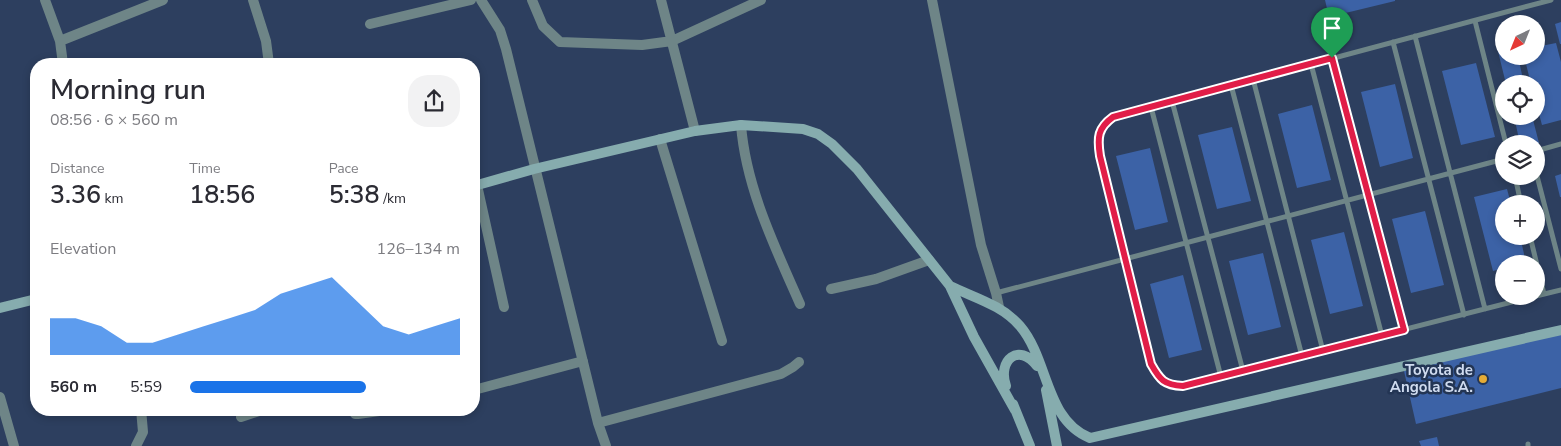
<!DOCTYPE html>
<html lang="en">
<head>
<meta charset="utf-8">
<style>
  :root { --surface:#fff; --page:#f2f2f3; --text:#2b2b33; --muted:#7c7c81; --accent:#1a73e8 }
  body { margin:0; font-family:"Nunito Sans",sans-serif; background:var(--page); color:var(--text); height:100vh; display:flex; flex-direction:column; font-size:19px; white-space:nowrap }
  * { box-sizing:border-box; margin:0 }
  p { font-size:16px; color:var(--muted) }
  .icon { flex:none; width:28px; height:28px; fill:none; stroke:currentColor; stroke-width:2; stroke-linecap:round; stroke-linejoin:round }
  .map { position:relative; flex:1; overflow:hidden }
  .panel { position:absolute; left:30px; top:58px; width:450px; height:358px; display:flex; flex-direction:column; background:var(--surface); border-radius:20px; box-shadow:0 2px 8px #0003 }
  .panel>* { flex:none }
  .needle { width:32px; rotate:223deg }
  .fabs { position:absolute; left:1495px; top:15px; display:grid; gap:10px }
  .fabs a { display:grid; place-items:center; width:50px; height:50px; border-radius:50%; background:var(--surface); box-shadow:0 2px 8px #0003; font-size:25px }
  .pin { position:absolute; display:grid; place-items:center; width:42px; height:42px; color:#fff; margin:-51px -21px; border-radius:50% 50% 50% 0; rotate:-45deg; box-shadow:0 0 5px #0007 }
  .pin .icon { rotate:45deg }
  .round { display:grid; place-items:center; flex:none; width:52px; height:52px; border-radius:20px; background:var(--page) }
  .head { display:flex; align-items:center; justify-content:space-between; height:85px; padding:0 20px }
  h1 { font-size:28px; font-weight:600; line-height:38px }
  .metrics { display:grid; grid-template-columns:repeat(3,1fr); gap:8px; height:85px; padding:5px 20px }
  .metrics div { display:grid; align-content:center }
  .metrics b { font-size:25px; font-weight:600 }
  .metrics small { font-size:14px; font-weight:400 }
  .metrics p { font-size:14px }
  .chart { height:140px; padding:10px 20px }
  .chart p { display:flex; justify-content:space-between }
  .chart svg { width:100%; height:90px; margin-top:5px; fill:var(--accent); opacity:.7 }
  ul { padding:0 20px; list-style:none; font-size:16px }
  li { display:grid; grid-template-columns:80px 60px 1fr; align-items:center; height:38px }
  li i { height:12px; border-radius:6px; background:var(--accent) }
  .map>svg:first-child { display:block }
  .building { fill:#3c62a6 }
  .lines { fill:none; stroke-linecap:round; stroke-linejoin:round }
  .lane { stroke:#6e8587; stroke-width:5 }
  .street { stroke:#6e8587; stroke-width:10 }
  .secondary { stroke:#86acae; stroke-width:10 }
  .route-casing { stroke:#fff; stroke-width:10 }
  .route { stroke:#e11d48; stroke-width:6 }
  .poi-dot { fill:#e6ac36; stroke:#233554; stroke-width:2 }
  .labels { text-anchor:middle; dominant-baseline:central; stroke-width:5; stroke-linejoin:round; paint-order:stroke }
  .poi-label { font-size:15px; font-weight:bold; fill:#d0dcf0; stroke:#233554; text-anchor:end }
</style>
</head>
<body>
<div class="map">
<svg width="1561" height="446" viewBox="0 0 1561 446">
  <rect width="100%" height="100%" fill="#2d3f5f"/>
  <path class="building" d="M1325,0H1395V1L1329,17Z
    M1561,22V44H1560L1555,24Z
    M1504,37V56H1518L1524,84H1506L1495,39Z
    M1556,43L1561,62V120L1542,125L1536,103V84H1531L1524,56H1536V47Z
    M1476,63L1495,137L1461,145L1442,71Z
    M1395,84L1413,158L1380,167L1361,92Z
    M1312,105L1331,180L1297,188L1278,114Z
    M1514,116H1532L1539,143L1520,144Z
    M1232,127L1251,201L1217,209L1198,135Z
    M1150,148L1168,222L1135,230L1116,156Z
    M1561,174V197H1560L1555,176Z
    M1507,189L1511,204H1504V236H1520L1526,263L1504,264V268L1493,271L1474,197Z
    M1425,211L1444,285L1411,293L1392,219Z
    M1344,232L1363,306L1330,314L1311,240Z
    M1263,253L1281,327L1248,335L1229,261Z
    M1183,275L1202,350L1169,358L1150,284Z
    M1561,332V388L1416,424L1404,371Z
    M1437,437L1439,446H1421L1419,441Z"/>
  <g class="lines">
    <path class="lane" d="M1475,21L1506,144
      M1415,36L1485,309
      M1393,42L1464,315
      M1332,58L1404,330
      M1311,64L1382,336
      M1253,79L1323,351
      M1231,85L1302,356
      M1172,101L1243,371
      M1151,107L1221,377
      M1536,151L1561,144
      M1536,172L1561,269
      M1515,176L1521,204
      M1530,236L1544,294
      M996,293L1504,159
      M1535,296L1183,386C1164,384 1160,380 1151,364L1098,141L1103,125L1113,117L1551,0
      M1536,296L1561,290
      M1528,444V446"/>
    <path class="street" d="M45,0L60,41L63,64
      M253,0L266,41L269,64
      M481,0L500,30L506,49L598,423L606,446
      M532,0L543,26L560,42L642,45L672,41L761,0
      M661,0L695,131
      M932,0L981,245L996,293L999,307
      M370,24L471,0
      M60,41L163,0
      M741,125C746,188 775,247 800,304
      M660,139L722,341
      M477,185L504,307
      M831,289L876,279L929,260
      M474,390L583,361
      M0,397L14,446
      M351,409L355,414H358L393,409
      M241,417L265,409
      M598,423L781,374L793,367L799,362
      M136,446L143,432L141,409"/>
    <path class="secondary" d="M474,186L534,169L695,131L741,125L803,129L818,134L832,144L857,169L950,286L974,337L1015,410
      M950,286C975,298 1002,305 1020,326C1049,360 1045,420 1090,438L1561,330
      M0,308L36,299
      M1006,386C997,360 1019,342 1037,366
      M1046,390L1057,446
      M1013,404L1030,446"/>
  </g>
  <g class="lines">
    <g class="route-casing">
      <path id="route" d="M1332,58L1404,330L1183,386C1164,385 1160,380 1151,364L1100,156C1097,137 1098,128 1113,117Z"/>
    </g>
    <use href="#route" class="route"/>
  </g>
  <circle class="poi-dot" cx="1483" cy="379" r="5"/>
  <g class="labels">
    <g class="poi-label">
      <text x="1473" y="370">Toyota de<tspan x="1473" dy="17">Angola S.A.</tspan></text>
    </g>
  </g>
</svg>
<div class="fabs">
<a><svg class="needle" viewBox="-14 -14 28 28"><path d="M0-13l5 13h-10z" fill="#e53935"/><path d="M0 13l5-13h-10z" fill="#7c7c81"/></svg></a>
<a><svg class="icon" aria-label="locate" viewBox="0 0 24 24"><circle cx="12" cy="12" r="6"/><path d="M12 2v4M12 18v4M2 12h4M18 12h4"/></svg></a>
<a><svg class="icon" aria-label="layers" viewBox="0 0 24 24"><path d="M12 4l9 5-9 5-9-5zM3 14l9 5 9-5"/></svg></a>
<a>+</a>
<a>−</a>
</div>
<div class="pin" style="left:1332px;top:58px;background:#1e9e55"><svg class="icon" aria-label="arrive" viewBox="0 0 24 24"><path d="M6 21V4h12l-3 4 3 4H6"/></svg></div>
<section class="panel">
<div class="head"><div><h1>Morning run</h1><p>08:56 · 6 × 560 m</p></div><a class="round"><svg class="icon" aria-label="share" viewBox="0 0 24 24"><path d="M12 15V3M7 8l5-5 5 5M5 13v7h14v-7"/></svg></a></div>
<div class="metrics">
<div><p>Distance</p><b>3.36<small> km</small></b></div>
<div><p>Time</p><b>18:56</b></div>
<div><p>Pace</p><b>5:38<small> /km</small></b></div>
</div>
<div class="chart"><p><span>Elevation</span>126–134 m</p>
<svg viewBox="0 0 160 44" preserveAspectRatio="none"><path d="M0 44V26L10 26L20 30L30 38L40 38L50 34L60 30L70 26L80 22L90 14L100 10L110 6L120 18L130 30L140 34L150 30L160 26V44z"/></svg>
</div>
<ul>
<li><b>560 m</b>5:59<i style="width:65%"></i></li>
</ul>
</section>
</div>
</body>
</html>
